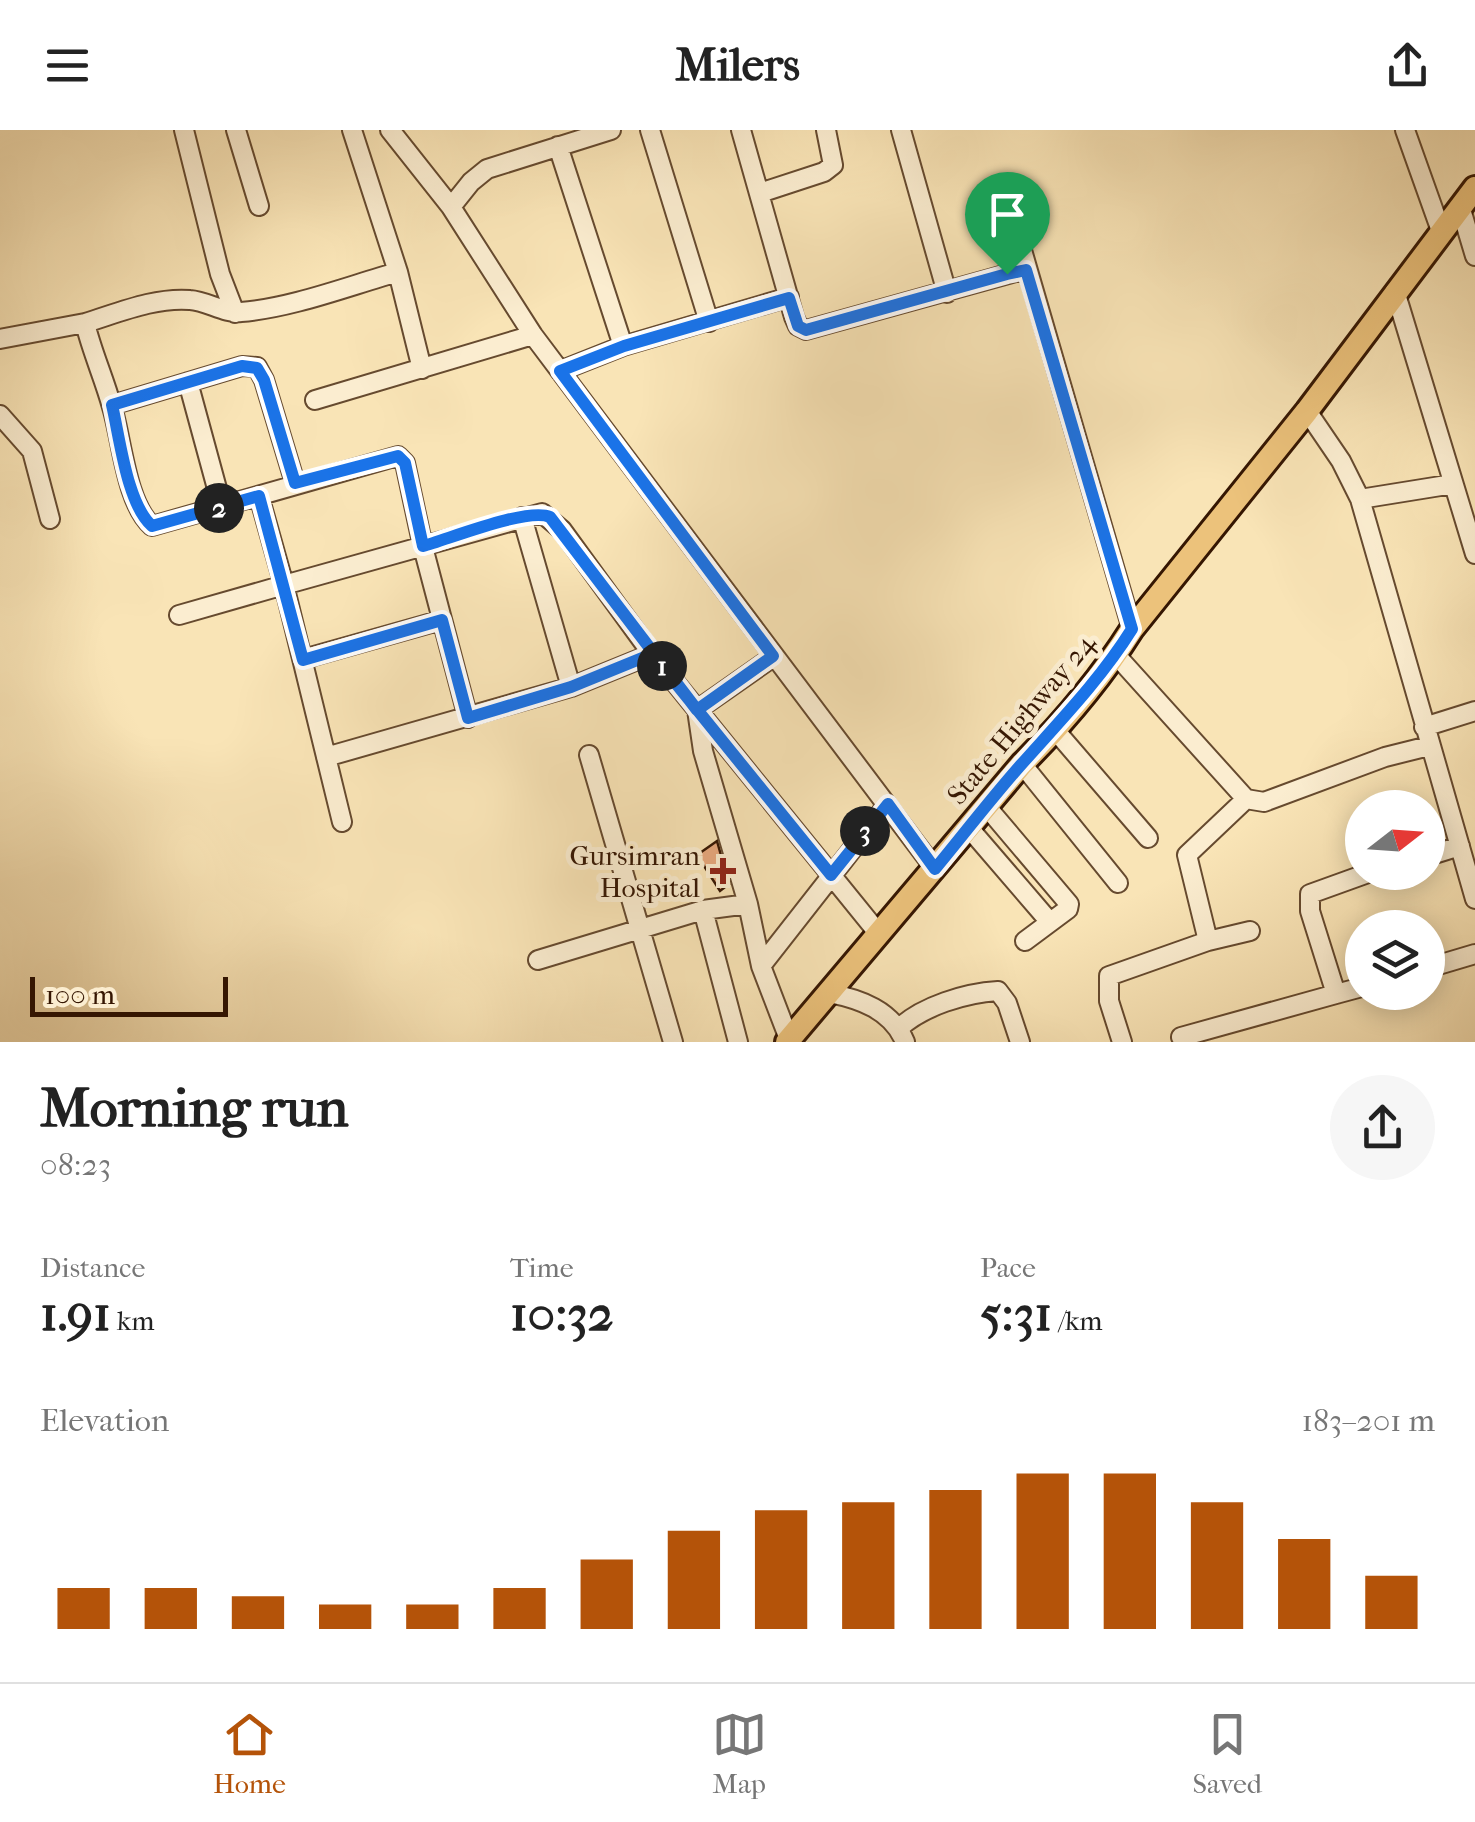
<!DOCTYPE html>
<html lang="en">
<head>
<meta charset="utf-8">
<style>
  :root { --surface:#fff; --page:#f6f6f6; --text:#222; --muted:#767676; --line:#e0e0e0; --accent:#b45309 }
  body { margin:0; font-family:"IM FELL French Canon",serif; background:var(--page); color:var(--text); height:100vh; display:flex; flex-direction:column; font-size:38px; white-space:nowrap }
  * { box-sizing:border-box; margin:0 }
  p { font-size:32px; color:var(--muted) }
  .icon { flex:none; width:55px; height:55px; fill:none; stroke:currentColor; stroke-width:2; stroke-linecap:round; stroke-linejoin:round }
  .map { position:relative; height:912px; overflow:hidden }
  .sheet { display:flex; flex-direction:column; background:var(--surface); flex:1 }
  .sheet>* { flex:none }
  .needle { width:65px; rotate:73deg }
  .buttons { position:absolute; left:1345px; top:660px; display:grid; gap:20px }
  .buttons a { display:grid; place-items:center; width:100px; height:100px; border-radius:50%; background:var(--surface); box-shadow:0 5px 25px #0003; font-size:50px }
  .scale { position:absolute; left:30px; bottom:25px; width:198px; box-sizing:border-box; padding-left:10px; border:5px solid #351602; border-top:0; font-size:28px; line-height:35px; white-space:nowrap; color:#351602; -webkit-text-stroke:8px #fbedd0; paint-order:stroke }
  .pin { position:absolute; display:grid; place-items:center; width:85px; height:85px; color:#fff; margin:-102px -42px; border-radius:50% 50% 50% 0; rotate:-45deg; box-shadow:0 0 10px #0007 }
  .pin .icon { rotate:45deg }
  .km { position:absolute; width:50px; height:50px; margin:-25px; border-radius:50%; background:#222; color:#fff; font-size:28px; line-height:50px; text-align:center }
  .round { display:grid; place-items:center; flex:none; width:105px; height:105px; border-radius:52px; background:var(--page) }
  .head { display:flex; align-items:center; justify-content:space-between; height:170px; padding:0 40px }
  h1 { font-size:55px; font-weight:800; line-height:75px }
  .metrics { display:grid; grid-template-columns:repeat(3,1fr); gap:15px; height:170px; padding:10px 40px }
  .metrics div { display:grid; align-content:center }
  .metrics b { font-size:50px; font-weight:800 }
  .metrics small { font-size:28px; font-weight:400 }
  .metrics p { font-size:28px }
  .chart { height:280px; padding:20px 40px }
  .chart p { display:flex; justify-content:space-between }
  .chart svg { width:100%; height:180px; margin-top:10px; stroke:var(--accent); stroke-width:6 }
  header { display:flex; justify-content:space-between; align-items:center; height:130px; padding:0 40px; background:var(--surface); font-size:45px; font-weight:800 }
  .tabs { display:flex; justify-content:space-around; align-items:center; height:140px; border-top:2px solid var(--line); background:var(--surface); font-size:28px; color:var(--muted) }
  .tabs a { display:grid; justify-items:center; gap:5px }
  .tabs .current { color:var(--accent) }
  .map>svg:first-child { display:block }
  .building { fill:#e8a87d; stroke:#351602; stroke-width:2.5 }
  .lines { fill:none; stroke-linecap:round; stroke-linejoin:round }
  .minor-casing { stroke:#664a2f; stroke-width:22 }
  .major-casing { stroke:#351602; stroke-width:28 }
  .minor { stroke:#fbedd0; stroke-width:18 }
  .major { stroke:#ecc27b; stroke-width:22 }
  .route-casing { stroke:#fff; stroke-width:20 }
  .route { stroke:#1a73e8; stroke-width:12 }
  .poi-dot { fill:#8f2418; stroke:#fbedd0; stroke-width:4 }
  .labels { text-anchor:middle; dominant-baseline:central; stroke-width:10; stroke-linejoin:round; paint-order:stroke }
  .street-label { font-size:28px; fill:#351602; stroke:#fbedd0 }
  .poi-label { font-size:28px; fill:#351602; stroke:#fbedd0; text-anchor:end }
</style>
</head>
<body>
<header><svg class="icon" aria-label="menu" viewBox="0 0 24 24"><path d="M4 6h16M4 12h16M4 18h16"/></svg>Milers<svg class="icon" aria-label="share" viewBox="0 0 24 24"><path d="M12 15V3M7 8l5-5 5 5M5 13v7h14v-7"/></svg></header>
<div class="map">
<svg width="1475" height="912" viewBox="0 0 1475 912">
  <rect width="100%" height="100%" fill="#f9e4b6"/>
  <filter id="stains"><feTurbulence type="fractalNoise" baseFrequency=".002" numOctaves="4"/><feColorMatrix values="0 0 0 0 .2 0 0 0 0 .09 0 0 0 0 .02 0 0 0 .5 -.17"/></filter>
  <radialGradient id="worn" r=".72"><stop offset=".6" stop-color="#630" stop-opacity="0"/><stop offset="1" stop-color="#630" stop-opacity=".3"/></radialGradient>
  <path class="building" d="M717,711L729,754L720,761L697,725Z"/>
  <g class="lines">
    <g class="minor-casing">
      <path id="minor" d="M184,0L220,144L235,183
        M236,0L259,76
        M352,0L398,142L422,239
        M390,0L451,77L533,205L935,739
        M650,0L709,192
        M741,0L794,187L798,196L806,200L1026,139
        M901,0L947,163
        M1405,0L1441,101
        M558,16L623,216
        M760,63L824,42L833,35L826,0
        M1008,72L1132,499
        M1460,76L1475,126
        M451,77L471,52L487,39L611,0
        M398,142C348,156 292,178 241,182C225,184 207,171 190,170C155,167 118,183 85,193C92,222 104,248 112,277C122,310 126,373 152,396L398,326L405,333L423,417L468,588
        M1395,161L1475,424
        M0,209L85,193
        M560,241L623,216L789,167
        M188,252L222,377
        M315,270L533,205
        M112,275L242,236L257,237L264,250L295,353
        M1307,281L1341,331L1360,369L1475,769
        M0,285L32,321L50,389
        M1360,369L1453,354
        M522,387L571,557
        M179,485L284,455L259,366
        M1116,525L1246,669L1264,672L1385,627L1429,616
        M773,527L697,580L703,621L748,774L761,836L789,909
        M303,529L442,490
        M1424,597L1475,581
        M1055,600L1148,708
        M589,625L673,912
        M326,627L571,557L652,524
        M1022,634L1118,753
        M986,676L1069,774L1068,779L1025,811
        M342,692L284,455L542,383L562,400L652,524L879,804
        M969,698L1049,791
        M1428,726L1460,716
        M703,780L738,912
        M1208,811L1250,801
        M538,830L703,780L748,774
        M761,836L887,675
        M1428,838L1475,824
        M1362,857L1336,864L1310,781V764L1371,742
        M829,863C860,869 892,880 905,912
        M899,898C923,876 965,863 998,861L1007,873L1020,912
        M1181,907L1336,864
        M1122,912L1109,871V846L1208,811L1187,725L1246,669"/>
    </g>
    <g class="major-casing">
      <path id="major" d="M787,912L1022,634C1063,593 1101,548 1132,499L1307,281L1475,58"/>
    </g>
    <use href="#minor" class="minor"/>
    <use href="#major" class="major"/>
  </g>
  <g class="lines">
    <g class="route-casing">
      <path id="route" d="M1007,144L806,200L798,196L789,168L624,216L560,241L773,526L697,580L550,387C528,377 449,409 423,416L405,333L398,326L295,353L264,250L257,238L242,236L112,275C120,309 127,374 152,396L259,366L303,530L442,490L468,588L571,557L652,524L831,745L888,674L935,739C963,705 990,670 1019,637C1059,592 1100,550 1132,499L1026,140L1007,144"/>
    </g>
    <use href="#route" class="route"/>
  </g>
  <path class="poi-dot" d="M718 726h10v10h10v10h-10v10h-10v-10h-10v-10h10z"/>
  <g class="labels">
    <g class="street-label">
      <text transform="translate(1021 589) rotate(-50)">State Highway 24</text>
    </g>
    <g class="poi-label">
      <text x="700" y="725">Gursimran<tspan x="700" dy="32">Hospital</tspan></text>
    </g>
  </g>
  <rect width="100%" height="100%" filter="url(#stains)"/>
  <rect width="100%" height="100%" fill="url(#worn)"/>
</svg>
<div class="buttons">
<a><svg class="needle" viewBox="-14 -14 28 28"><path d="M0-13l5 13h-10z" fill="#e53935"/><path d="M0 13l5-13h-10z" fill="#767676"/></svg></a>
<a><svg class="icon" aria-label="layers" viewBox="0 0 24 24"><path d="M12 4l9 5-9 5-9-5zM3 14l9 5 9-5"/></svg></a>
</div>
<div class="scale">100 m</div>
<div class="pin" style="left:1007px;top:144px;background:#1e9e55"><svg class="icon" aria-label="arrive" viewBox="0 0 24 24"><path d="M6 21V4h12l-3 4 3 4H6"/></svg></div>
<b class="km" style="left:662px;top:536px">1</b>
<b class="km" style="left:219px;top:378px">2</b>
<b class="km" style="left:865px;top:701px">3</b>
</div>
<section class="sheet">
<div class="head"><div><h1>Morning run</h1><p>08:23</p></div><a class="round"><svg class="icon" aria-label="share" viewBox="0 0 24 24"><path d="M12 15V3M7 8l5-5 5 5M5 13v7h14v-7"/></svg></a></div>
<div class="metrics">
<div><p>Distance</p><b>1.91<small> km</small></b></div>
<div><p>Time</p><b>10:32</b></div>
<div><p>Pace</p><b>5:31<small> /km</small></b></div>
</div>
<div class="chart"><p><span>Elevation</span>183–201 m</p>
<svg viewBox="0 0 160 44" preserveAspectRatio="none"><path d="M5 44V34M15 44V34M25 44V36M35 44V38M45 44V38M55 44V34M65 44V27M75 44V20M85 44V15M95 44V13M105 44V10M115 44V6M125 44V6M135 44V13M145 44V22M155 44V31"/></svg>
</div>
</section>
<nav class="tabs">
<a class="current"><svg class="icon" aria-label="home" viewBox="0 0 24 24"><path d="M3 11l9-7 9 7M6 9v11h12V9"/></svg>Home</a>
<a><svg class="icon" aria-label="map" viewBox="0 0 24 24"><path d="M3 6l6-2 6 2 6-2v14l-6 2-6-2-6 2zM9 4v14M15 6v14"/></svg>Map</a>
<a><svg class="icon" aria-label="saved" viewBox="0 0 24 24"><path d="M7 4h10v16l-5-4-5 4z"/></svg>Saved</a>
</nav>
</body>
</html>
